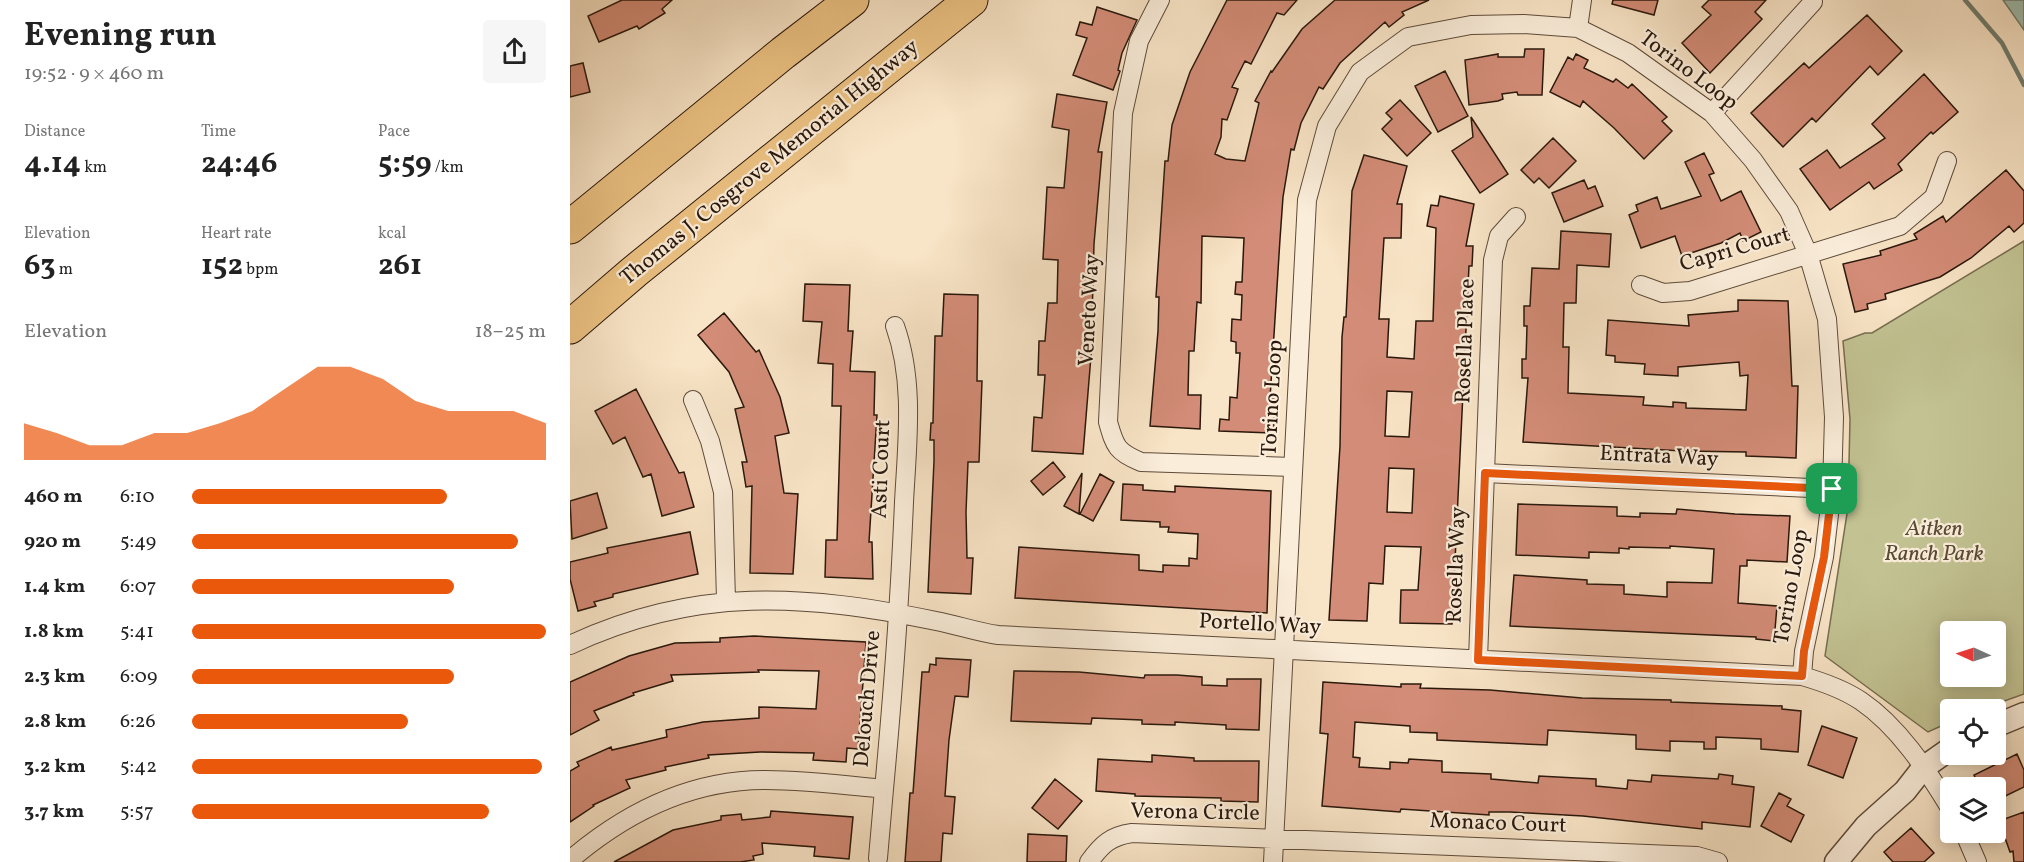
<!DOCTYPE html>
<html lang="en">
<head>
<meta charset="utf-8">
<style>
  :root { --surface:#fff; --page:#f6f6f6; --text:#222; --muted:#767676; --accent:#ea580c }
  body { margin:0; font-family:Vollkorn,serif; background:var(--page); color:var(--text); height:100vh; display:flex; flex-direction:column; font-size:22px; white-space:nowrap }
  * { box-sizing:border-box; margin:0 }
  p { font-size:20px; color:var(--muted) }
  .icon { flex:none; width:33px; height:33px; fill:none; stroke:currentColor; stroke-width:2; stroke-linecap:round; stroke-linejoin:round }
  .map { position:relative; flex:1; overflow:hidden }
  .sheet { display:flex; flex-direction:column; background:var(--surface); width:570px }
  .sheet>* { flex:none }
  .needle { width:39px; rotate:273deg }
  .controls { position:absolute; left:1370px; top:621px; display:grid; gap:12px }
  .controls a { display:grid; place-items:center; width:66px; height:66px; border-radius:6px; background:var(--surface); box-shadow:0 3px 15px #0003; font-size:30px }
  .pin { position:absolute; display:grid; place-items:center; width:51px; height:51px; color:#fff; margin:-26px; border-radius:12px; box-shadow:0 3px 9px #0006 }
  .round { display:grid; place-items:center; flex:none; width:63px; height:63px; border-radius:6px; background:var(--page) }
  .headline { display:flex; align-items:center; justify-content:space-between; height:102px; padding:0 24px }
  h1 { font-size:33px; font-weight:700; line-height:45px }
  .stats { display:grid; grid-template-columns:repeat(3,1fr); gap:9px; height:102px; padding:6px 24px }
  .stats div { display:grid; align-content:center }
  .stats b { font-size:30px; font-weight:700 }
  .stats small { font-size:16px; font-weight:400 }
  .stats p { font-size:16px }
  .chart { height:168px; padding:12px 24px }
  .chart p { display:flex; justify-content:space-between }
  .chart svg { width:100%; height:108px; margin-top:6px; fill:var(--accent); opacity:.7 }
  ul { padding:0 24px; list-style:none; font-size:20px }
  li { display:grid; grid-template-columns:96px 72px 1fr; align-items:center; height:45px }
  li i { height:15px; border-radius:8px; background:var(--accent) }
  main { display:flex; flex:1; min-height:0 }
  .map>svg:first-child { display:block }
  .green { fill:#c2c292; stroke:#766d4f; stroke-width:1.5; fill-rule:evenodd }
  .water { fill:#9ebfb1; stroke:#707c6f; stroke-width:1.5 }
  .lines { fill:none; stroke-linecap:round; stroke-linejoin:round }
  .stream { stroke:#707c6f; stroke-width:4.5 }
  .building { fill:#d38c77; stroke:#2a180c; stroke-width:1.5; fill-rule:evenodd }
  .minor-casing { stroke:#5e4b3a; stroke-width:20 }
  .tertiary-casing { stroke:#5e4b3a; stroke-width:25 }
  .motorway-casing { stroke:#2a180c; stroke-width:35 }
  .minor { stroke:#faedda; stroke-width:18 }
  .tertiary { stroke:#faedda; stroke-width:22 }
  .motorway { stroke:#ecc283; stroke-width:33 }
  .route-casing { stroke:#fff; stroke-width:12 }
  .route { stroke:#ea580c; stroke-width:8 }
  .labels { text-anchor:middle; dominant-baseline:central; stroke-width:4.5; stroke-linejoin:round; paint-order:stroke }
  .street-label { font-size:22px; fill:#2a180c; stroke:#faedda }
  .park-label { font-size:22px; font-style:italic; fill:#584b34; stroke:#faedda }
</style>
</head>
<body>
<main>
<section class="sheet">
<div class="headline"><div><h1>Evening run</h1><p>19:52 · 9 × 460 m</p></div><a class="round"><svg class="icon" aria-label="share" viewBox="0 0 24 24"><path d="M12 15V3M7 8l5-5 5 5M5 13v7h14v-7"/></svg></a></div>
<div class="stats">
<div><p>Distance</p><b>4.14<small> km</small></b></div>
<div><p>Time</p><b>24:46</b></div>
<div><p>Pace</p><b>5:59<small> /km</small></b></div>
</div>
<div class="stats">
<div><p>Elevation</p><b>63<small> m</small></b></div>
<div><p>Heart rate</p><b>152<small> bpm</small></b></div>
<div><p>kcal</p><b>261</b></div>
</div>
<div class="chart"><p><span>Elevation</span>18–25 m</p>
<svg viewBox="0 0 160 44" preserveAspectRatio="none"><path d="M0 44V29L10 33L20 38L30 38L40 33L50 33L60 29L70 24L80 15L90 6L100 6L110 11L120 20L130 24L140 24L150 24L160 29V44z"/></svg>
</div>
<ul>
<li><b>460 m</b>6:10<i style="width:72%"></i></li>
<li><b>920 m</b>5:49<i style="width:92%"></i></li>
<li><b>1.4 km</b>6:07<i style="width:74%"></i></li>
<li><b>1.8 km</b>5:41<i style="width:100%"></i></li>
<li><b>2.3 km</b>6:09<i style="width:74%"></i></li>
<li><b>2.8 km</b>6:26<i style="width:61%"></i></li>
<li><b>3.2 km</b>5:42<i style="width:99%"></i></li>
<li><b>3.7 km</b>5:57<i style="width:84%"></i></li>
</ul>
</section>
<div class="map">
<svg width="1454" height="862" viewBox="0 0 1454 862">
  <rect width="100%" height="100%" fill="#f8e4c6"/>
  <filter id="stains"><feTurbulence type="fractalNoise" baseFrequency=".00333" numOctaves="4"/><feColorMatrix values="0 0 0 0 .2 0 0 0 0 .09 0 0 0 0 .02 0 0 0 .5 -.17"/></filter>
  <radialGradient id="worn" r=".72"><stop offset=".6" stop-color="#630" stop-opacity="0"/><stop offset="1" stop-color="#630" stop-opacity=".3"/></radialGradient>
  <path class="green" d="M1454,241V694L1412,709L1380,710V722L1358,732L1255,656L1278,507L1280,419L1273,341L1295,333H1302ZM1380,632H1425V676H1380Z"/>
  <path class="water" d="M1433,0H1454V30Z"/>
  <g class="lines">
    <path class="stream" d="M1395,0L1432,43L1454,85"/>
  </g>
  <path class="building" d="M52,0H102L92,9L95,13L69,29L67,26L29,42L18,16Z
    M657,0H727L714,15L707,13L681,64L675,61L662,87L668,89L657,120L652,119L651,137L645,154L656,159L675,161L689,103L685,101L701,71L702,72L732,29L765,0H859L832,12L834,15L819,27L815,22L770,63L753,89L749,87L731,123L724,150L721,149L713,197L710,239L700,399H704V433L649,431L650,419L659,420L660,397L667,398L670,353H666V342L661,341L662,319L671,320L672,295L665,294L666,282H672L674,238L632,236L631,303L627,302L624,351H619L618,395H631L630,429L580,426L588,331L589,297H586L595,161H598L602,125L620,72Z
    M1043,0H1088L1084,15L1042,4Z
    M1139,0H1196L1185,12L1192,19L1140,73L1112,43L1141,15L1132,7Z
    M527,7L567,20L552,53L548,70L550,71L543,90L503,75L517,38L506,35L510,22L522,25Z
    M1297,15L1332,51L1308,75L1300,66L1246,122L1242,118L1213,147L1181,113L1234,63L1239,68Z
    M955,49H974L972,95H948L947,92L932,94L933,99L928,101L899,105L895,60L928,54V57H954Z
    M1006,54L1018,60L1014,68L1043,82L1046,79L1058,88L1062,84L1097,117L1092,121L1102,131L1074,159L1044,128L1013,101L1010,107L980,92L998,57L1003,60Z
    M13,63L20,92L0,97V66Z
    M875,71L898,116L868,132L845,86Z
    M1354,74L1388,112L1363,134L1361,132L1328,164L1332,170L1304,189L1299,182L1260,210L1230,169L1257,150L1270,168L1315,138L1302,124Z
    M487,94L537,102L528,152H532L524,244L522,319H524L513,454L462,451L464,417L472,418L475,375H468L469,341H475L478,303H487L488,260L473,259L477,187L494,188L499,130L482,127Z
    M830,100L861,133L837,156L812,129L822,119L816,113Z
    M901,117L938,174L910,193L882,151L903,137Z
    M983,138L1006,161L979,188L969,178L964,183L951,170Z
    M1134,153L1144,173L1139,175L1151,201L1171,191L1191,232L1173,241L1170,233L1151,243L1112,256L1105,236L1071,248L1059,215L1068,211L1066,205L1087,197L1091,209L1131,196L1115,162Z
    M794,155L837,166L827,204H832L831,238H814L809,319H819L817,357L844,359L846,321H863L866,228L857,226L861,205L868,206L870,196L904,204L896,246H903L902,266H899L882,624L830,623L831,590H848L851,547L815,546L813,584L799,583L797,621L759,620L770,446L772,337L774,317H776L782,191ZM817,391L842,392L839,437L815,436ZM819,468L844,469L842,513L817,512Z
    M1436,170L1454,191V223L1444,232L1439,226L1401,258L1370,277L1315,294L1316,299L1297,304L1298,309L1285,312L1273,264L1311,255L1310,251L1347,239L1344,234L1373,216L1376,222Z
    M1014,180L1018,189L1025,186L1033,206L994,222L982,193Z
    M991,231L1041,234L1039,267L1007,265L1006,303H994L993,347H999L998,393L1074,397L1073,405L1103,407V402L1116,403V408L1176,410L1178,375L1170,376L1169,362L1108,367V376L1074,374L1075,364L1045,362V356L1036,355L1038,320L1119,326L1118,315L1168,311V300L1218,301L1222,386H1228L1226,458L1176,456V452L1113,451L953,442L958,378H952V359H956L957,326H954V306H960L962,268L989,269Z
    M235,284L280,285L278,331H283L280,371L305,372L304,415H307L299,542H302L303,579L255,577L256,540H267L271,406H262L263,364L248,363L252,322L233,321Z
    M374,294L408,295L407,381H412L409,462H398L396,512L397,558H403L401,594L358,592L364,461V440H360L361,423H363L365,336H372Z
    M154,313L186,352L189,350L210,397L219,433L205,436L214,493L228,494L223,574L180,573L182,486L176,487L172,462H177L165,409L174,407L159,372L128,335Z
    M66,389L109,473L114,472L124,507L92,516L81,474L73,477L55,437L43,444L25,411Z
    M483,462L495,477L473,495L461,481Z
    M512,473L509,514L494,506Z
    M530,474L544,482L523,521L510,514Z
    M553,484L573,485V490L605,492V486L701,491L697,613L445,598L449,547L569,555V570L593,572V565L619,566V558L627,559L628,534L598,532L599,527H590V522L551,520Z
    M27,493L37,528L2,539L0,501Z
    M948,504L1047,507V516L1070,517V513L1106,514L1107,509L1165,514L1220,516L1217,562L1177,560V566H1170L1168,603L1207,606L1204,641L1186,639V637L940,626L944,575L1017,580V584L1054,585V594L1097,597V582L1142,583L1144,549L1100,546V548L1059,547V549L1049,548V553L1019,552V558L946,555Z
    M120,532L128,574L43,594V597L24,602L26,606L8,611L0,579V562L38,553L37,548Z
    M184,636L296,642L288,749L277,748L276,762L243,760L244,753L190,752L138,755L139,758L95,767L96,770L56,780L60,788L23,805L24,806L0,822V771L9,766L7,762L41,747L42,750L97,737L96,730L133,722L189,718V707L246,709L249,671L188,670L189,672L101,675L103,681L63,693L64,695L24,711L29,720L0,735V682L59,656L105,643L150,642V638Z
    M366,658L401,660L398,697L385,696L379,740L375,796L385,797L382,834L373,833L371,862H335L340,793H343L352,672H359L360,664L366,665Z
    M444,671L509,672L574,678L575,675H607L632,677V685L657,686V679H691L689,730L656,729V725L605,722V725L572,724V720L522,718L521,724L441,721Z
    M753,682L831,687V684H851L850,688L920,690L1012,698L1101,700V702L1212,706V709L1231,711L1228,752L1191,749V739L1146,737V749H1134V742L1100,741V751L1066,749V735L978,730L977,745L867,740V733L840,732V726L785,722L783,757L790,758L789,767L820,769V762L838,763L839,759L872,761V772L921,774V779L968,783L969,776L1006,778L1026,779V786L1057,789L1058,780L1081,782L1082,775L1148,779L1149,774L1163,776L1162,784L1184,787L1180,827L1132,822V829L1013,816L940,812H919V815L831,809L830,812L752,806L758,734L750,733Z
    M1252,726L1287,738L1273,778L1238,765Z
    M1447,754L1454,770V787L1425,801V788H1410L1404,775Z
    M582,755L624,758V761H689L688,802L651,801V798L565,796V794L526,791L528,759L582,762Z
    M485,779L512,801L488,829L462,808Z
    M1209,793L1221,799L1217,806L1234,815L1221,842L1191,826Z
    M201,811L283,817L279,859L244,856L245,847L192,843L193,854L183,856L184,860L170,862H44L103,830L151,820V816L171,814L172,820L200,817Z
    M1454,812V862H1444L1443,851L1440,852L1429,821Z
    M1341,828L1364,853L1354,862H1323L1314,852Z
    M458,834L497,836L496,862H457Z"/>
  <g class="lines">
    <g class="minor-casing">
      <path id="minor" d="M590,0L569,41L553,113L538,422C545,447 547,452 571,462L723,467
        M1008,28L1012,0
        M1142,113L1243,2
        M1071,285L1093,293L1120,291L1330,226L1364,197L1377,161
        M123,400L140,441L153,492L156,600
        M915,473L1262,489
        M0,645C125,586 235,594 366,621C387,625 407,632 428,635L1232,676C1253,682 1273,689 1291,701C1328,726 1357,770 1380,808
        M908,659L923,260L929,236L946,217
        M1394,832L1407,862
        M308,858L314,789
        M0,860C55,813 121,780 195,780C235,780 275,785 314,789C323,693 330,598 334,502C337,444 345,382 325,326
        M519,862C532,844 541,836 562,833L1127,856L1148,862
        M703,862L737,200L757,126L790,72L838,37L901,25L954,24L1008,28L1058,53L1142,113L1183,160L1219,211L1238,254L1257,319L1264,417L1262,489L1254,557L1234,651L1232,676"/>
    </g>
    <g class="tertiary-casing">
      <path id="tertiary" d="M1425,726L1454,714
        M1266,862L1296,826L1335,791L1353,768L1380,749"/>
    </g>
    <g class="motorway-casing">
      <path id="motorway" d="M0,227L213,53L282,0
        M0,327L64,272L401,0"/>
    </g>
    <use href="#minor" class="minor"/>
    <use href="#tertiary" class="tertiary"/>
    <use href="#motorway" class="motorway"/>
  </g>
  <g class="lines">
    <g class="route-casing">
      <path id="route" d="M915,473L1262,489L1254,557L1234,651L1232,676L908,660Z"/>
    </g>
    <use href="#route" class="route"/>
  </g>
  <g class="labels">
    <g class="street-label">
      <text transform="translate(1118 71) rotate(37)">Torino Loop</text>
      <text transform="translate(200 163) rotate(-39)">Thomas J. Cosgrove Memorial Highway</text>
      <text transform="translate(1165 250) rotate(-16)">Capri Court</text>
      <text transform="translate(520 310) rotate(-87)">Veneto Way</text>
      <text transform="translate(896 341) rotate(-88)">Rosella Place</text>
      <text transform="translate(703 398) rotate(-87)">Torino Loop</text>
      <text transform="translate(1089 457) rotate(3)">Entrata Way</text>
      <text transform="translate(312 469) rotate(-88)">Asti Court</text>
      <text transform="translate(887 565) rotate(-88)">Rosella Way</text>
      <text transform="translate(1222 587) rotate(-80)">Torino Loop</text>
      <text transform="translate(690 625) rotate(3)">Portello Way</text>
      <text transform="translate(298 699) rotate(-85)">Delouch Drive</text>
      <text transform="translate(625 813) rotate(1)">Verona Circle</text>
      <text transform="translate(928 824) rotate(2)">Monaco Court</text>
    </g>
    <g class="park-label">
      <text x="1364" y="529">Aitken<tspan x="1364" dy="25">Ranch Park</tspan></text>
    </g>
  </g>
  <rect width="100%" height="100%" filter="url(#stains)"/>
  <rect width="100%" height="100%" fill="url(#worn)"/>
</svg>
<div class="controls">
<a><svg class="needle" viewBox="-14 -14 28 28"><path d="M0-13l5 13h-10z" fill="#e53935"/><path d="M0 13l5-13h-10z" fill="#767676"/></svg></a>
<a><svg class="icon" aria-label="locate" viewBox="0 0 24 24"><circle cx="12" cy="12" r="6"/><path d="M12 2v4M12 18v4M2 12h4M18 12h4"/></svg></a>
<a><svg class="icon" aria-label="layers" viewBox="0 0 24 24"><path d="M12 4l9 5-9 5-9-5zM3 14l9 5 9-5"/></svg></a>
</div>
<div class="pin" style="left:1262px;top:489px;background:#1e9e55"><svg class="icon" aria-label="arrive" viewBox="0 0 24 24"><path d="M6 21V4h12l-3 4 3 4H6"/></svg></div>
</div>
</main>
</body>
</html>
